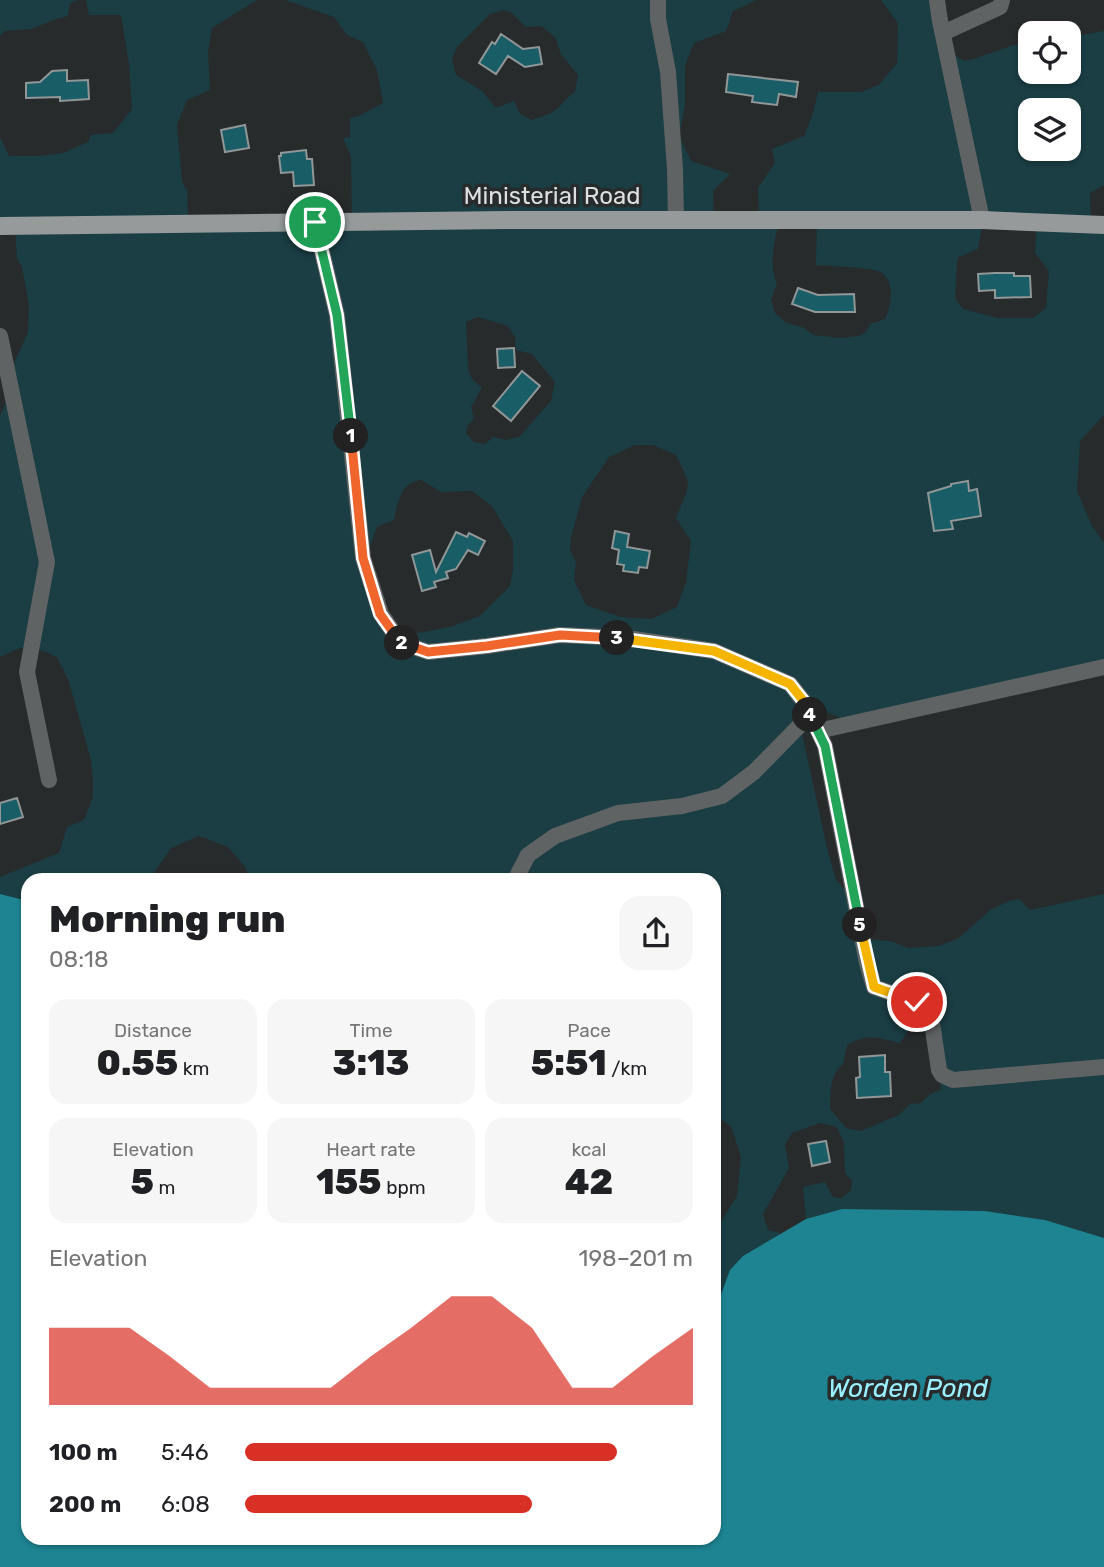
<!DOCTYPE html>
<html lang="en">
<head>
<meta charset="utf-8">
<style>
  :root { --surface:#fff; --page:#f6f6f6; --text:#202124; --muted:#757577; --accent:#d93025 }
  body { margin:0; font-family:Rubik,sans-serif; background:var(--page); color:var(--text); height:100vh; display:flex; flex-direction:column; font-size:26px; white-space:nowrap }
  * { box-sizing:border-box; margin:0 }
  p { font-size:23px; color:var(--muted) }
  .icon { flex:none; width:38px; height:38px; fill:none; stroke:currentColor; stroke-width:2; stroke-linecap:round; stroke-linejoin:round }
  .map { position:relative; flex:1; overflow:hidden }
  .panel { position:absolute; left:21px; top:873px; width:700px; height:672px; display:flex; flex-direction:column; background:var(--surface); border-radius:21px; box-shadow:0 2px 5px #0004 }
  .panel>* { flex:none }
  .buttons { position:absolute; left:1018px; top:21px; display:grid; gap:14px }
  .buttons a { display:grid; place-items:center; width:63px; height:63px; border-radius:14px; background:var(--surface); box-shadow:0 2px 5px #0004; font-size:35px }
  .pin { position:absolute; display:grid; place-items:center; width:60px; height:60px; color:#fff; margin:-30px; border:4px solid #fff; border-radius:50%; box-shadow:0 2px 7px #0007 }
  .km { position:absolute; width:35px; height:35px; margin:-18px; border-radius:50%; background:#222; color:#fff; font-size:19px; line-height:35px; text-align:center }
  .round { display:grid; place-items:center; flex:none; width:74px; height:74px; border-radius:21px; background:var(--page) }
  .headline { display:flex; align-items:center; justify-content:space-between; height:119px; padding:0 28px }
  h1 { font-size:38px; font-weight:800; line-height:52px }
  .figures { display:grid; grid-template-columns:repeat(3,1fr); gap:10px; height:119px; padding:7px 28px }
  .figures div { display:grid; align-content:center; border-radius:18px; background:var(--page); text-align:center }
  .figures b { font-size:35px; font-weight:800 }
  .figures small { font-size:19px; font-weight:400 }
  .figures p { font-size:19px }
  .chart { height:196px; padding:14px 28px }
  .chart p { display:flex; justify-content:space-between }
  .chart svg { width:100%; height:126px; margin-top:7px; fill:var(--accent); opacity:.7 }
  ul { padding:0 28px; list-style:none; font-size:23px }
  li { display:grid; grid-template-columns:112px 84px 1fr; align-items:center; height:52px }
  li i { height:18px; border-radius:9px; background:var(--accent) }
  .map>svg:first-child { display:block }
  .green { fill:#1a3e44; fill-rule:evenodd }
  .water { fill:#1e8492 }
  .building { fill:#195d67; stroke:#919697; stroke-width:2 }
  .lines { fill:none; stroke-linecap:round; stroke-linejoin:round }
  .minor { stroke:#606363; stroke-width:16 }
  .major { stroke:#969a9b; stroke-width:18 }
  .split-1-casing { stroke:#fff; stroke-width:14 }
  .split-2-casing { stroke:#fff; stroke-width:14 }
  .split-3-casing { stroke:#fff; stroke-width:14 }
  .split-4-casing { stroke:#fff; stroke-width:14 }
  .split-5-casing { stroke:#fff; stroke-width:14 }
  .split-6-casing { stroke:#fff; stroke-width:14 }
  .split-1 { stroke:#22a559; stroke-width:9 }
  .split-2 { stroke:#f0652b; stroke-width:9 }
  .split-3 { stroke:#f0652b; stroke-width:9 }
  .split-4 { stroke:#f5b400; stroke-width:9 }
  .split-5 { stroke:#22a559; stroke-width:9 }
  .split-6 { stroke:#f5b400; stroke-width:9 }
  .labels { text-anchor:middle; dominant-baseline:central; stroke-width:7; stroke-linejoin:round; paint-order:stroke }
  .street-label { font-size:24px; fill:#dddfe0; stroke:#272b2c }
  .water-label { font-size:26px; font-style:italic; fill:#9af0ff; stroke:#272b2c }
</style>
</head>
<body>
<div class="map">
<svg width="1104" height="1567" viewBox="0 0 1104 1567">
  <rect width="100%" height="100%" fill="#272b2c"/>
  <path class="green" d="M0,0H78L70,3L68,16L56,19L31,29L4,31L0,36Z
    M86,0H257L212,28L208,52L210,90L187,100L177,125L182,181L187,190L188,221H352L351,157L343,138L350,137V118L359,116L383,103L377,70L363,42L347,35L334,17L285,0H756L733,11L726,31L694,43L685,66V106L679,136L691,161L730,174L713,191L714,219H759L758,188L775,163L772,149L804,136L813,113L818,92H861L879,85L897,63L898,23L881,0H930L942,48L964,61L977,58L1022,42H1031V72H1069V37L1104,31V185L1090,193L1091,223L1104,225V415L1080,441L1077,491L1092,526L1104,543V660L850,722C832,715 815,701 799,720L828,852L836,880L848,893L858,939L890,941L908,948L939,946L959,938L990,910L1009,901L1019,899L1030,910L1104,894V1238L1045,1220L985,1211L842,1209L806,1219L803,1187L825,1182L832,1196L841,1199L851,1190L852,1181L845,1173L844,1143L837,1127L820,1123L792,1133L785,1144L789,1168L763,1214L768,1230L780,1233L719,1300L714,1308V1233L737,1196L741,1157L731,1126L714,1115V880H248L246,868L228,847L199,836L171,848L149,880H28V901L0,894V877L59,853L67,827L84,820L93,797V779L91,760L69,682L57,657C29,645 29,643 0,657V416L6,402L8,377L28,332L29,305L22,267L17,259L15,226H0V137L9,156H39L63,153L88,142L91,135L113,133L132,109L129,64L121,15H89ZM504,10L512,13L526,27L541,26L555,37L561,54L578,75L575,92C567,97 564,102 558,108C552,114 540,117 531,120L520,114L514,101L496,108L482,91L456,75L452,59L457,47L490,14ZM1031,110H1069V149H1031ZM779,220L817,222L816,265C829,266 874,267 882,273C896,284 891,306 885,319L870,324L866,332L859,336L840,338L813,335L804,328L785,322L775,313L771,300L777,284C768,263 775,241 779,220ZM983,221L1037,223L1035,253L1049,271L1046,308L1033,318H998L963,309L955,298L957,262L959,257L978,249ZM478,317L508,326L515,337L516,350L532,354L555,382L551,401L519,437L505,440L493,437L485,444L474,442L466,433L467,427L474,418L471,407L482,388L472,379L468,369L466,322ZM635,445H653L676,455L688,481L687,491L676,518L691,541L686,583L677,607L651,619L620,617L586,605L574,580L576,562L570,550L571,538L582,497L609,457ZM421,480L441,492L472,491L492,506L513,541V570L510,586L480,616L450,627L418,633L393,623L369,565L368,552L377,527L394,520C398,503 400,482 421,480ZM913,998L937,1043L941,1090L930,1094L921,1103L910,1104L899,1115L861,1131L846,1128L830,1109C831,1092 829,1075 843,1064L847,1045C867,1033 878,1038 900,1043L912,1025L911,1002Z"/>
  <path class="water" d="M0,894L28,901V1538H714V1308L719,1300L730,1270L743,1256L806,1219L842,1209L985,1211L1045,1220L1104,1238V1567H0Z"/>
  <path class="building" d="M501,34L523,49L539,47L542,64L525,67L508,56L496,74L479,63L492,42L495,44Z
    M67,70V81L88,80L89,99L60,101V97L26,98V83L40,82L52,71Z
    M728,74L798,82L796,97L779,94L777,105L752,102L753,96L726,92Z
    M245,125L249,148L225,152L221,130Z
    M306,150L307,159H312L314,185L294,186L293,172L281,173L279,156H281V153Z
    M995,273H1014V276H1030L1031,297L995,298V290L979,291L978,274Z
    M798,288L818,295L854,294L855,312H815L792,304Z
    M514,348L515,367L498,368L497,349Z
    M522,371L540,386L511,421L493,406Z
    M968,481L969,491L977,489L981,516L951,521L953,529L934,531L928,493L951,486V484Z
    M615,531L629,534L627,547L650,551L647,568L639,567L638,573L623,571L624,565L617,564L619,550L612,548Z
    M456,532L467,537L469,533L485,541L478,555L468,550L456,569L446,572L448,578L434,582L436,587L422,591L412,555L430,550L436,572Z
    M17,798L23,817L0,824V803Z
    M885,1055V1072H890L891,1096L857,1098L856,1078L860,1077L859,1057Z
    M826,1141L830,1162L812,1166L808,1144Z"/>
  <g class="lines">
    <path class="minor" d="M658,0V19L668,72L675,169L676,220
      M937,0L940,21L982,220
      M943,33L1000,7L1002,0
      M315,222L337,315L363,558L381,614L400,642L428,652L487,646L560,635L627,638L714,651L790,684L805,703L825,746L867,963L874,987L917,1002L925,1008L931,1016L939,1070L942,1075L953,1080L1104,1067
      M0,336L47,562L27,672L49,780
      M818,731L1104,667
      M515,880L528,855L555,836L618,813L682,806L722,796L754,772L810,715"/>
    <path class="major" d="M0,226L506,220H982L1104,225"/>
  </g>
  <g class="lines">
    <g class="split-1-casing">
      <path id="split-1" d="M315,222L337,315L351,436"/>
    </g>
    <g class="split-2-casing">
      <path id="split-2" d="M351,436L363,558L380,614L400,642L402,643"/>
    </g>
    <g class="split-3-casing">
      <path id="split-3" d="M402,643L428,652L487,646L560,635L617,638"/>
    </g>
    <g class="split-4-casing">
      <path id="split-4" d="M617,638L714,651L790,684L805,703L810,715"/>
    </g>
    <g class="split-5-casing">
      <path id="split-5" d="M810,715L825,746L860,925"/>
    </g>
    <g class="split-6-casing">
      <path id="split-6" d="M860,925L874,987L917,1002"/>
    </g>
    <use href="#split-1" class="split-1"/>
    <use href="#split-2" class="split-2"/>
    <use href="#split-3" class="split-3"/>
    <use href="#split-4" class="split-4"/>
    <use href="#split-5" class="split-5"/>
    <use href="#split-6" class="split-6"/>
  </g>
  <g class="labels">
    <g class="street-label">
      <text x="552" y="196">Ministerial Road</text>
    </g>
    <g class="water-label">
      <text x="908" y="1388">Worden Pond</text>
    </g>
  </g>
</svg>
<div class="buttons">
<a><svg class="icon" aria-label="locate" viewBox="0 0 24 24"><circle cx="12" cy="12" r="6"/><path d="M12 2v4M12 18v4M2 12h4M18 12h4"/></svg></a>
<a><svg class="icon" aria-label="layers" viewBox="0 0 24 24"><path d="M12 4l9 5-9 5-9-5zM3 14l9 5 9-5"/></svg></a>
</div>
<div class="pin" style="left:315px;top:222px;background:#1e9e55"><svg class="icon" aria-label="arrive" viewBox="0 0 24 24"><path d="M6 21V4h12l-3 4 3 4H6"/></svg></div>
<div class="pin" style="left:917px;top:1002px;background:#d93025"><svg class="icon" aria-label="check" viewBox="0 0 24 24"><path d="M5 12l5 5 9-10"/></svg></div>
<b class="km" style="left:351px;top:436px">1</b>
<b class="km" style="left:402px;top:643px">2</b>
<b class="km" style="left:617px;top:638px">3</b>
<b class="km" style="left:810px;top:715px">4</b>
<b class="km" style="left:860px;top:925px">5</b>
<section class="panel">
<div class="headline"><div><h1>Morning run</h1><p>08:18</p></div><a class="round"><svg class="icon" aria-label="share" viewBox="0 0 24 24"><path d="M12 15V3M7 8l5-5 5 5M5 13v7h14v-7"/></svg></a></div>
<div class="figures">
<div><p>Distance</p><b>0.55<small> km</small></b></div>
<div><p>Time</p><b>3:13</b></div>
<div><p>Pace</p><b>5:51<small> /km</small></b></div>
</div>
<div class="figures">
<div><p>Elevation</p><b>5<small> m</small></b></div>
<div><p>Heart rate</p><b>155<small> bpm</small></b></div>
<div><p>kcal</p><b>42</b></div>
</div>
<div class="chart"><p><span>Elevation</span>198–201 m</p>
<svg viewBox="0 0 160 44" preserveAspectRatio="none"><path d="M0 44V17L10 17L20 17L30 27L40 38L50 38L60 38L70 38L80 27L90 17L100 6L110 6L120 17L130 38L140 38L150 27L160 17V44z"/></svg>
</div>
<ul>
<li><b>100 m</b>5:46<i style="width:83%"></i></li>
<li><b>200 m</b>6:08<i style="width:64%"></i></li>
</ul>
</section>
</div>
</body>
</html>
